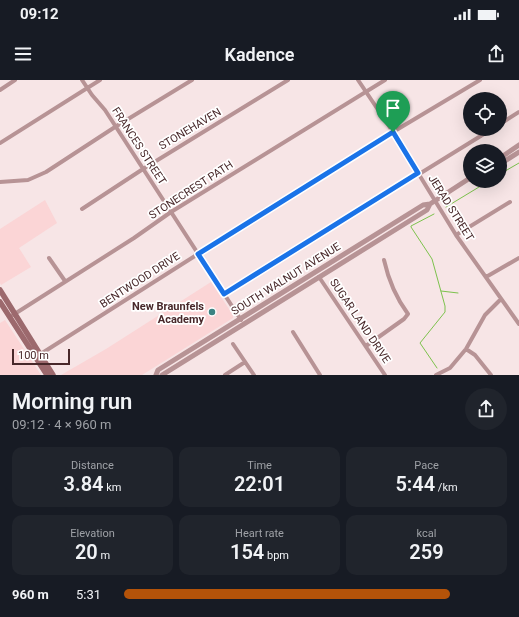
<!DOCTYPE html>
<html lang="en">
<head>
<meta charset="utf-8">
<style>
  :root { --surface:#171b24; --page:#20242c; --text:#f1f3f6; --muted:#9ea1a6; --accent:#b45309 }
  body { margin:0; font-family:Roboto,sans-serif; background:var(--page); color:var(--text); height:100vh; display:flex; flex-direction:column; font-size:15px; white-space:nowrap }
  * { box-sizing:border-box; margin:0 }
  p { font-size:13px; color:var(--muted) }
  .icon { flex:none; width:22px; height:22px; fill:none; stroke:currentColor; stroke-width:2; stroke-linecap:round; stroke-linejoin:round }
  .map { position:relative; height:295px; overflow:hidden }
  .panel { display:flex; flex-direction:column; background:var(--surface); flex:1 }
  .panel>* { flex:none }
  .buttons { position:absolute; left:463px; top:12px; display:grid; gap:8px }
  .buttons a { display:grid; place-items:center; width:44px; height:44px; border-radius:50%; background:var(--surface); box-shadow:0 4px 16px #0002; font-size:20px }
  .scale { position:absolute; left:12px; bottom:10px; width:58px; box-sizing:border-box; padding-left:4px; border:2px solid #48282a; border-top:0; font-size:11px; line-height:14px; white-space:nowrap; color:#48282a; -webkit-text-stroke:3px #fff; paint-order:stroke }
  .pin { position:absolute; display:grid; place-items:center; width:34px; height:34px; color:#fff; margin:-41px -17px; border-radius:50% 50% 50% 0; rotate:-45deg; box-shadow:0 0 4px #0007 }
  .pin .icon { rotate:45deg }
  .round { display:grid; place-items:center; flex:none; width:42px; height:42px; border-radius:21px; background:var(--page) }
  .summary { display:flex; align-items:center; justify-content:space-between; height:68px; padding:0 12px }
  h1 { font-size:22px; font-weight:600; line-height:30px }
  .figures { display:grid; grid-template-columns:repeat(3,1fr); gap:6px; height:68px; padding:4px 12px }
  .figures div { display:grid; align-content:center; border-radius:10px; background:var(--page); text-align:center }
  .figures b { font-size:20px; font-weight:600 }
  .figures small { font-size:11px; font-weight:400 }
  .figures p { font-size:11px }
  ul { padding:0 12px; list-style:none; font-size:13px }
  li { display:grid; grid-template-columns:64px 48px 1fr; align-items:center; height:30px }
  li i { height:10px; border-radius:5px; background:var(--accent) }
  .status { display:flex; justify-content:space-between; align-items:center; height:28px; padding:0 20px; background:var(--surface); direction:ltr }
  .status svg { height:11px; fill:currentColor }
  header { display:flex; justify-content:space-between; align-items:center; height:52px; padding:0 12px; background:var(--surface); font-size:18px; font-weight:600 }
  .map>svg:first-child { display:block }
  .built { fill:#fbd5d6 }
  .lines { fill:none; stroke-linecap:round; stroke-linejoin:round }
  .stream { stroke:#7dc24d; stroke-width:1 }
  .minor { stroke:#b79395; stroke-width:4 }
  .tertiary { stroke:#b79395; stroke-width:5 }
  .secondary { stroke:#9c696d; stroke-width:5.5 }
  .route-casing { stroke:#fff; stroke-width:8 }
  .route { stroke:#1a73e8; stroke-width:5 }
  .poi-dot { fill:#3b8382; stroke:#fff; stroke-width:1.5 }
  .labels { text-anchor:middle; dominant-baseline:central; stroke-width:3.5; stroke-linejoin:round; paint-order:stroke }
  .street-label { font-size:11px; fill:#48282a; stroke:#fff }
  .poi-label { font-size:11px; font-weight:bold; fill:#48282a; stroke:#fff; text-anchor:end }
</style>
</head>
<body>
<div class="status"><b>09:12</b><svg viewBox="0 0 49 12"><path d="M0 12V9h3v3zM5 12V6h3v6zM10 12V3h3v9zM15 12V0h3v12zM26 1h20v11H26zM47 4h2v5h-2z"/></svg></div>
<header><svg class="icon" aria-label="menu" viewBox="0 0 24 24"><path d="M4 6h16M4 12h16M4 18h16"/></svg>Kadence<svg class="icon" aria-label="share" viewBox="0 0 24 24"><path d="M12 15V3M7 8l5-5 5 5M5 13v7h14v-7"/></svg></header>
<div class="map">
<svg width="519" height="295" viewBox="0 0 519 295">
  <rect width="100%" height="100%" fill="#f7e5e6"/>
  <path class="built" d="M45,120L57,143L19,168L31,187L1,205L0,203V149Z
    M211,202L233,235V238L142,295H61L106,269Z
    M5,240L41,295H0V243Z"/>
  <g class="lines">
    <path class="stream" d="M500,94L519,83
      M446,127L489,101
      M434,134L411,146V147L432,179L445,226V232L420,263L437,288
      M441,211L458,213"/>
    <path class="minor" d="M82,0L92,15L105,30L241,240
      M358,0L393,52L456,155L519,244
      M0,10L15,0
      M500,44L519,32
      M0,63L100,0
      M0,102L28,100L46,92L115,47L192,0
      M82,129L143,89L288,0
      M456,155L510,122
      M49,178L65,201
      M319,197L385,295
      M486,197L519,178
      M225,214L492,49
      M13,235L134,158L171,132L385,0
      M293,252L320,295
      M233,264L254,295
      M366,266L404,239L408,234C397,219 388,198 384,180
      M466,269L475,275L491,295
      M39,275L198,174L393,52L480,0
      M225,295L245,282
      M436,295L450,288L466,269L485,235L501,219"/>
    <path class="tertiary" d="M500,78L519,65
      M500,84L519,72
      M156,295L158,290L423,125L430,124
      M162,295L427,130L430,124L470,98"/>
    <path class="secondary" d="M0,210L53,295
      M0,222L47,295"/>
  </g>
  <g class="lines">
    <g class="route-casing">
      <path id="route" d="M393,52L418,93L224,214L198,174Z"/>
    </g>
    <use href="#route" class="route"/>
  </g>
  <circle class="poi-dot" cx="212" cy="232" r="4"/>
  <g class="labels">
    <g class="street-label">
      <text transform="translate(190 49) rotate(-31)">STONEHAVEN</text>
      <text transform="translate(139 66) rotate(57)">FRANCES STREET</text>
      <text transform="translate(191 110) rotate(-33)">STONECREST PATH</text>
      <text transform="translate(451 128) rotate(58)">JERAD STREET</text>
      <text transform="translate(286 199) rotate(-32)">SOUTH WALNUT AVENUE</text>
      <text transform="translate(140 200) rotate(-33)">BENTWOOD DRIVE</text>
      <text transform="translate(360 241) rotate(56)">SUGAR LAND DRIVE</text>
    </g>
    <g class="poi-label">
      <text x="204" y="226">New Braunfels<tspan x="204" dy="13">Academy</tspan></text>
    </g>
  </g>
</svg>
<div class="buttons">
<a><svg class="icon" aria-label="locate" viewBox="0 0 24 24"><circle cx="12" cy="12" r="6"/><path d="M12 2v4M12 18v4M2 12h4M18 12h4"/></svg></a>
<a><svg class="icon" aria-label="layers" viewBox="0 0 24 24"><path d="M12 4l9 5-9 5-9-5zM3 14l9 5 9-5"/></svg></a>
</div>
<div class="scale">100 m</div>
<div class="pin" style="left:393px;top:52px;background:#1e9e55"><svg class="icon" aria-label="arrive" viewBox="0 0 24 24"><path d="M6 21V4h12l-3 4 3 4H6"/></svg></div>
</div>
<section class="panel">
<div class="summary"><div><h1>Morning run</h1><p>09:12 · 4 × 960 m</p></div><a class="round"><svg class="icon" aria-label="share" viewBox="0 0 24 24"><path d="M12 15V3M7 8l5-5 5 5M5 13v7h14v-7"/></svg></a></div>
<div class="figures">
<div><p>Distance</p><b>3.84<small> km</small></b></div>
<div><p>Time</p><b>22:01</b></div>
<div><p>Pace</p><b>5:44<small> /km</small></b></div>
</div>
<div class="figures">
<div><p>Elevation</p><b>20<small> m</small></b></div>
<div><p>Heart rate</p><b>154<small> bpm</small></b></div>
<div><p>kcal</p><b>259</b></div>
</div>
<ul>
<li><b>960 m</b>5:31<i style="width:85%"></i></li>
</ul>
</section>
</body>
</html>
